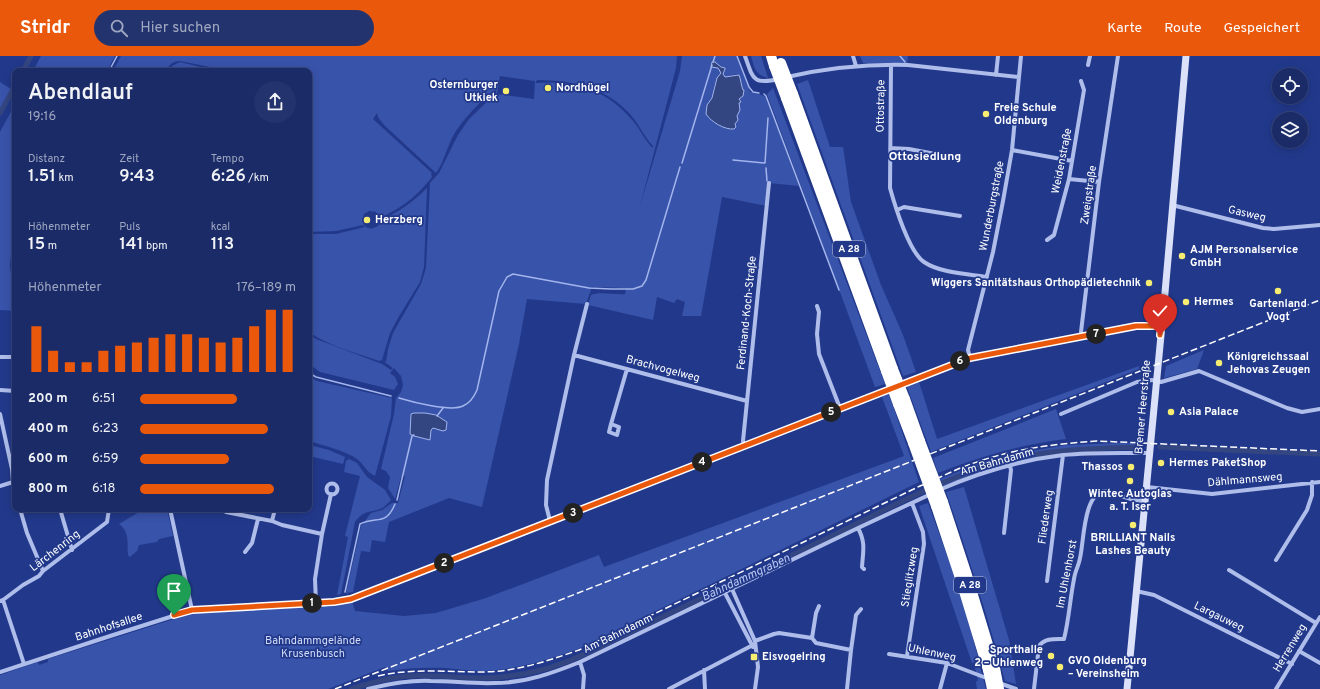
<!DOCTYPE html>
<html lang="de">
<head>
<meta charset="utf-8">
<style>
  :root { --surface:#1a2b68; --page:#23336e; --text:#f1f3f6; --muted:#9fa7c0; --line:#38477c; --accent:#ea580c }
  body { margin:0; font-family:Overpass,sans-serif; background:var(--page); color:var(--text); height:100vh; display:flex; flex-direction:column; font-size:15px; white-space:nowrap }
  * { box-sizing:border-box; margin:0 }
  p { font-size:13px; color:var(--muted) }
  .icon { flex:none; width:22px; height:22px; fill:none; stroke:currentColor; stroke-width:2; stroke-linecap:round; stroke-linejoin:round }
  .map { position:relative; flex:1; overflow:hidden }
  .side { position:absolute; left:12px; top:12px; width:300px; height:444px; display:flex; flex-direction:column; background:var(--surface); border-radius:8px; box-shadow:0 2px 10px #0003,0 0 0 1px var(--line) }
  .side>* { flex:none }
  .tools { position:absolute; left:1272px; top:12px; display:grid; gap:8px }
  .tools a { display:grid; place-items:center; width:36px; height:36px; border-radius:50%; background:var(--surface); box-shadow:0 2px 10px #0003,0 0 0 1px var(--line); font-size:20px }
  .pin { position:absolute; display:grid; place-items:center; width:34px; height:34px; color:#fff; margin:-41px -17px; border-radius:50% 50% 50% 0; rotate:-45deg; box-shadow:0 0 4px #0007 }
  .pin .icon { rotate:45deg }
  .km { position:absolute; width:20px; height:20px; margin:-10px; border-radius:50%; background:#222; color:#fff; font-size:11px; line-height:20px; text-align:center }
  .round { display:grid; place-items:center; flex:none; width:42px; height:42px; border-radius:21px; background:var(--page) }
  .summary { display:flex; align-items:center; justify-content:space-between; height:68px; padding:0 16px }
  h1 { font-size:22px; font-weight:600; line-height:30px }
  .figures { display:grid; grid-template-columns:repeat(3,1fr); gap:6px; height:68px; padding:4px 16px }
  .figures div { display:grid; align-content:center }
  .figures b { font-size:17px; font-weight:600 }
  .figures small { font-size:11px; font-weight:400 }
  .figures p { font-size:11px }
  .chart { height:112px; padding:8px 16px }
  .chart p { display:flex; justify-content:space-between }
  .chart svg { width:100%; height:72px; margin-top:4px; stroke:var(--accent); stroke-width:6 }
  ul { padding:0 16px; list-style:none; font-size:13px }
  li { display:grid; grid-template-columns:64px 48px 1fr; align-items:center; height:30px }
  li i { height:10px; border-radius:5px; background:var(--accent) }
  header { display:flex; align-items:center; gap:24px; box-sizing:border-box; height:56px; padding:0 20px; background:var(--accent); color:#fff }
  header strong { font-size:19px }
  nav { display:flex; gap:22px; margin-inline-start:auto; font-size:14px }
  .search { width:280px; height:36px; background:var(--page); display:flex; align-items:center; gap:10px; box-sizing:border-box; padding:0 14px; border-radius:22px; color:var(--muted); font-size:15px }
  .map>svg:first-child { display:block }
  .green { fill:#3853aa; fill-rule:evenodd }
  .water { fill:#344682; stroke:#a3b5ec }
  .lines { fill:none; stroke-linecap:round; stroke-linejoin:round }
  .stream { stroke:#a3b5ec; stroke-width:1.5 }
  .canal { stroke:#344682; stroke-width:5 }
  .street { stroke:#afbdeb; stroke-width:4 }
  .secondary { stroke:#dae1f8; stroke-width:7 }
  .highway { stroke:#fff; stroke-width:10 }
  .rail { stroke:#fff; stroke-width:1.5; stroke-dasharray:7 3; stroke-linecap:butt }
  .highway-bridge { stroke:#fff; stroke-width:10 }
  .route-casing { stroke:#fff; stroke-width:8 }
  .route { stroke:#ea580c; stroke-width:5 }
  .poi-dot { fill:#f7ed70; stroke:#22398b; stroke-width:1.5 }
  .labels { text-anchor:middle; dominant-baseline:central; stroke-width:3.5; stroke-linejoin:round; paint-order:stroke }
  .shield { fill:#22398b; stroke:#bdc4dc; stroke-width:1 }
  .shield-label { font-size:10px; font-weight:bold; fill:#fff }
  .poi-label { font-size:11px; font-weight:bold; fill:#fff; stroke:#22398b; text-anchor:start }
  .street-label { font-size:11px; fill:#fff; stroke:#22398b }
  .park-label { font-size:11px; fill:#d3dcf8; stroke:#22398b }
  .neighbourhood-label { font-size:12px; font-weight:bold; fill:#fff; stroke:#22398b }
  .water-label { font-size:12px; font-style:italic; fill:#bac8f2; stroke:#22398b }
</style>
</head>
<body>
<header>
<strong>Stridr</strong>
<div class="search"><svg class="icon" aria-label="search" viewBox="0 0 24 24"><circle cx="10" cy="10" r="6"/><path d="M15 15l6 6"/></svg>Hier suchen</div>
<nav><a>Karte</a><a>Route</a><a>Gespeichert</a></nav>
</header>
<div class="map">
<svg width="1320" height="633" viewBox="0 0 1320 633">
  <rect width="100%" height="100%" fill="#22398b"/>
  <path class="green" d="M41,0H115L107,15H33Z
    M121,0H677L676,12L640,150L680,15L682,0H737L750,36L759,38L766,41L799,130L769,127L767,150L722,141L701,260H682L685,246L677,243L674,247L657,241L653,264L588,249L591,239C598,235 616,239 625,238L626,232L592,231L586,248L527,243L519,288L482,451L449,442L389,466L385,486L372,484L370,496L361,495L353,536L346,537L361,470L371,457L382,454L392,447H398L405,420L401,421L395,443L388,432L390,421L386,415L381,413L394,358L396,342L401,336L403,329L401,320L394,312L390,317L395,321L398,328L394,334L320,316L309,308V278L316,283L382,308L391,314L393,312L382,304L379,305C357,297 328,290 309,276V178H336L365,171L363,169L336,175L309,176V15H262L249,12L225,14L180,5C173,5 169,9 166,15H113ZM719,9L725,13L723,18L725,21L737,18L744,36L739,43L741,47H739L738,50L740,52L737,60L738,63L735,68L736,70L706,56C706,50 711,47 712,41C714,34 714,24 720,19V15L718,12ZM500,20L535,25L534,43L497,38ZM538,24C574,25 604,30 630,58C639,68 644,81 653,90V92C645,85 640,73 633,65C607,34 576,24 536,27V25ZM496,34V37L469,63L458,79L439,117L430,127L426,212L421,228L393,277L388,293L386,306L382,304L390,277L398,262L420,226L424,211L427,132C412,147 400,155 381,164L380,162C403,151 416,141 432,121L431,118L432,117L373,63L377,57L378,61L384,69L436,117C444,106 447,91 453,80C460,67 483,41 496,34ZM369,155L376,156L380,163L379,169C372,175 364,173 362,164L364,158ZM414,357L436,359L447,366L443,375L433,372L431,374L430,384L415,380L410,378L411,358Z
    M751,0H761L768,22C755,19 754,11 751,0Z
    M860,0H908L907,7H863Z
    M180,6L217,15H169L172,10Z
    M808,24L830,91H843L851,146L881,229L903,279L916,316L903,320L797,28Z
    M0,26L11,33L0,53Z
    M773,32L885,328L875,331L767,38Z
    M15,48V189C10,199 7,215 15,224V255L0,254V76Z
    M1204,294L1197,313L1164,322L1166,310Z
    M1139,310V313L931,396L907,331L919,326L937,383Z
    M309,320L317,325L392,342L391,360L375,420C365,415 364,408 357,403C346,395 322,389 309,385Z
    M889,338L919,426L578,593C547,604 516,614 483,615C470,615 458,613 446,612C426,611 407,612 388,615L385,611L328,633H0V619L38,606L39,609L48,606V603L193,557L326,549L327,551L338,550V547L352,545L355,555L404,560L436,557L486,542L599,499L604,511L904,400L882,341Z
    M1056,353L1066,383C1018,389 982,400 938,417L933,402Z
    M1123,387L1144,388L1142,393C1106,394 1069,395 1033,402C1002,407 972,418 943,430L940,423L975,409L998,402L1031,395L1066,389Z
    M309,389L329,394L345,401L343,408L309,400Z
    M349,403L357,407L367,421L385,434L391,444C389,446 386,449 384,451C372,458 365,452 355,466L341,538L337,539L348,481L345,480L360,420L344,416L346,405Z
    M964,431L1009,584L1016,628L1005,625C988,561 968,499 946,436Z
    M928,447L960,535L979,605L972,607L919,450Z
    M144,453H152L156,457H160L163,455L164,453H167L173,480L159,483L157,486L139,489L137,495L130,501L128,499C127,487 130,476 119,468Z
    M979,607L986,633H977L976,626L978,624L974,608Z"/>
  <path class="water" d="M712,6H715L721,11L725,12V13L723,18L725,21L739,19C741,24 741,29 743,34H744L743,40L739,43L741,46L739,47L740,54L737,60L738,64L735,68L736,71L734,73C725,74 711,66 706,58L707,49L712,42L717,22L721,17L718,12L711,11Z
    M414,357H425L436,359L447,366L446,374L443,375L433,372L431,374L430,384L414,380L410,378L411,358Z"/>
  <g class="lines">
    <path class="stream" d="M737,0L749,31L753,36L759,37
      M900,0L905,6
      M713,6L715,0
      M109,15L117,0
      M764,38L766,40L839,234
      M733,104L765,107L768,62
      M682,107L712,9
      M766,112L767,125
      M12,197L15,191
      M309,317L316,321L391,340
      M399,342C412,346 451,356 463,350C470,347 474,341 477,334L499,235L507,221L513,218L589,232L611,233H633L642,230L646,224L680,111
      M437,360L443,352
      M397,444L412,380L414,379
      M345,536L360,468C377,460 386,470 395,448"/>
    <path class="canal" d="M23,15L31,0
      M0,57L15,30
      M1160,391L1320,398
      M351,633C370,627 390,621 410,620C436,619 461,622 486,622C520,621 556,612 587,597C670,557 754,517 838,477C895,449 951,418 1013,403C1054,393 1094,393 1136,391"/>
    <path class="street" d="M745,0C753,23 753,29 779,23
      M853,0L856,10
      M891,9L890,132C895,150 909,196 924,206C940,217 968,218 987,221
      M1088,9L1090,0
      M996,19L998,0
      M787,21C827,12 867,8 908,9L1019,21
      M890,92L909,93L956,102
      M1012,94L1072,105
      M1069,123L1099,126
      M1172,149L1263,172L1274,173L1320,169
      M897,154L904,151L960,160
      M1047,184L1054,179L1069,123L1084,34L1081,25
      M817,250L819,256L817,278L819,298L840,352
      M1083,281L1081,276L1099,126L1118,0
      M574,299L747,345
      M0,301H15
      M970,302L968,294L993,196L1003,145L1012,94L1021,0
      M900,329L970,302L1136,270H1161
      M0,334L15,335
      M0,358L12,413L13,426L15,434
      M1061,358L1137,326L1152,324L1161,326L1199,315L1287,352L1302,356L1320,353
      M611,368L619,371L617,379L609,376L611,368L627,313
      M744,389L743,385L769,127
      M326.5 433a5.5 5.5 0 1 1 11 0a5.5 5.5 0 1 1-11 0Z
      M0,430L13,426
      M1147,431L1212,438L1320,426
      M939,434C978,417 1021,404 1063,399C1092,396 1121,397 1150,397
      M20,453L27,477L43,515
      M60,453L72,494
      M170,453L192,554
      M227,453L226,456L272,465L282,469L322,478
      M272,465L275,453
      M550,465L546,449L547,424L574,299L587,248
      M858,472C866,487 863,495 862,511L864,513
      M1004,477L1011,414L1010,410
      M245,496L252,487L258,463
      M1276,504L1307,454L1312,439V426
      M1229,514L1316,567
      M1047,525L1063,399
      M732,533L755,585L758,611L755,633
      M1136,535L1154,539L1292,608
      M725,537L753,591
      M3,544L24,608
      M0,545L3,544L23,529L39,520L43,515L107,466L109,453
      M316,547L315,523L322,478L331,438
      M812,582L816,557L819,550
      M755,585L774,578L779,577L812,582L816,587L851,594L847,633
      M851,594L856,559L861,553
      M1299,595L1320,607
      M889,598L947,607L989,623
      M907,600L924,488L923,476L912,447
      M580,606L584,619L583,633
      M704,614L705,633
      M0,616L107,581L192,554L334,546L351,543L891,332
      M999,627L1016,633
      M368,633C388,628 410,624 431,625C452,625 474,628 495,627C525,627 553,617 580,606L858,472L931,438
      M669,633L751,590
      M940,633L947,607
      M1034,633L1039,590C1045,582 1054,583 1064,583C1069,563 1070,543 1074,523C1075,515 1079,509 1080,502C1084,487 1083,435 1106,435L1134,444L1145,445
      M1276,633L1320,561"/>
    <path class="secondary" d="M1127,633L1164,248L1186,0"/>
    <path class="highway" d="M771,0L774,10
      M793,38L893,313
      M786,42L886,315
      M905,343L920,385
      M898,348L913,387
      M943,446L966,516L995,612
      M936,450L960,522L988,614"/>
    <path class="rail" d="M378,620C412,612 447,616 481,616C516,616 547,605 579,594L920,430C937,423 954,414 971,408C1012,393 1054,388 1097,385L1320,395
      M335,633L1320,244"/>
    <path class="highway-bridge" d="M781,7L793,38
      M774,10L786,42
      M893,313L905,343
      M886,315L898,348
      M920,385L943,446
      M913,387L936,450
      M995,612L999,633
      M988,614L992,633"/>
  </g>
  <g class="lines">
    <g class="route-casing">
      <path id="route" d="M174,559L192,554L334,546L351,543L970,302L1136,270H1161L1160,279"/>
    </g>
    <use href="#route" class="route"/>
  </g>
  <g class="poi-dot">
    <circle cx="548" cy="32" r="4"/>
    <circle cx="506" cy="35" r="4"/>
    <circle cx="986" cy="58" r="4"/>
    <circle cx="367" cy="164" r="4"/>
    <circle cx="1182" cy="200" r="4"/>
    <circle cx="1149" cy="227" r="4"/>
    <circle cx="1278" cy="235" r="4"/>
    <circle cx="1186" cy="246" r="4"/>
    <circle cx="1219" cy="307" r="4"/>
    <circle cx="1171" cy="356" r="4"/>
    <circle cx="1161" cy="407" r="4"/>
    <circle cx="1131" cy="411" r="4"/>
    <circle cx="1130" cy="425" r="4"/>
    <circle cx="1133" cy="469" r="4"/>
    <circle cx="1051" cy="600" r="4"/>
    <rect x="750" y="597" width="8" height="8" rx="2"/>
    <circle cx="1060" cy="611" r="4"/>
  </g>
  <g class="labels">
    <g class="shield">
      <rect x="833" y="185" width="32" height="16" rx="3"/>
      <rect x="954" y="521" width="32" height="16" rx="3"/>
    </g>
    <g class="shield-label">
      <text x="849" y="193">A 28</text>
      <text x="970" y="529">A 28</text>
    </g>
    <g class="poi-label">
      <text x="498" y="29" text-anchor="end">Osternburger<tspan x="498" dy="13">Utkiek</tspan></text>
      <text x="556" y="32">Nordhügel</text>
      <text x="994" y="52">Freie Schule<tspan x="994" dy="13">Oldenburg</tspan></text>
      <text x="375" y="164">Herzberg</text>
      <text x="1190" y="194">AJM Personalservice<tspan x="1190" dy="13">GmbH</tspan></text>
      <text x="1141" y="227" text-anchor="end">Wiggers Sanitätshaus Orthopädietechnik</text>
      <text x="1194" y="246">Hermes</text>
      <text x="1278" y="248" text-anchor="middle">Gartenland<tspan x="1278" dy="13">Vogt</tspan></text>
      <text x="1227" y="301">Königreichssaal<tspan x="1227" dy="13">Jehovas Zeugen</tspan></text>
      <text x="1179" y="356">Asia Palace</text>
      <text x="1169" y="407">Hermes PaketShop</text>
      <text x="1123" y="411" text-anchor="end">Thassos</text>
      <text x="1130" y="438" text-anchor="middle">Wintec Autoglas<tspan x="1130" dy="13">a. T. Iser</tspan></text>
      <text x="1133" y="482" text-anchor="middle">BRILLIANT Nails<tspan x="1133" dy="13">Lashes Beauty</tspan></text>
      <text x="1043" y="594" text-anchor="end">Sporthalle<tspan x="1043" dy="13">2 – Uhlenweg</tspan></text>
      <text x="762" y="601">Eisvogelring</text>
      <text x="1068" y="605">GVO Oldenburg<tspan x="1068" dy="13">– Vereinsheim</tspan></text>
    </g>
    <g class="street-label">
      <text transform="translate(881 50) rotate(-89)">Ottostraße</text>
      <text transform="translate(1062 105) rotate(-79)">Weidenstraße</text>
      <text transform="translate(1089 139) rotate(-82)">Zweigstraße</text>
      <text transform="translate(992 150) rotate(-79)">Wunderburgstraße</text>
      <text transform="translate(1247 158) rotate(13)">Gasweg</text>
      <text transform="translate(747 257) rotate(-84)">Ferdinand-Koch-Straße</text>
      <text transform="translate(663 313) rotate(15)">Brachvogelweg</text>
      <text transform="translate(1143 351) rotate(-85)">Bremer Heerstraße</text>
      <text transform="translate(997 406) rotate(-16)">Am Bahndamm</text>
      <text transform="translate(1245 424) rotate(-5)">Dählmannsweg</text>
      <text transform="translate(1046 461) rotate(-82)">Fliederweg</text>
      <text transform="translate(55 495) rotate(-38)">Lärchenring</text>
      <text transform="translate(1067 518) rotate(-79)">Im Uhlenhorst</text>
      <text transform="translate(910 521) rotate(-81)">Stieglitzweg</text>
      <text transform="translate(1219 561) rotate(26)">Largauweg</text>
      <text transform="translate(109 571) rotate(-18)">Bahnhofsallee</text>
      <text transform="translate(618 578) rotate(-26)">Am Bahndamm</text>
      <text transform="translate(1290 592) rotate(-59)">Herrenweg</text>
      <text transform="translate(932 597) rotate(12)">Uhlenweg</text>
    </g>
    <g class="park-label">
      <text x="313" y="585">Bahndammgelände<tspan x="313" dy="13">Krusenbusch</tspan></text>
    </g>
    <g class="neighbourhood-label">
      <text x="925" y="101">Ottosiedlung</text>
    </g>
    <g class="water-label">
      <text transform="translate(746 522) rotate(-25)">Bahndammgraben</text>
    </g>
  </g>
</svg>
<div class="tools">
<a><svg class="icon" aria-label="locate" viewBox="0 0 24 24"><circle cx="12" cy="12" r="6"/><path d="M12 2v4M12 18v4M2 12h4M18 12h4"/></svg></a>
<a><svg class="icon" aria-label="layers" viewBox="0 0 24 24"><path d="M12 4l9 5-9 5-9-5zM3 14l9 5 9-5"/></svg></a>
</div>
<div class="pin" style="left:174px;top:559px;background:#1e9e55"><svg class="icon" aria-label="arrive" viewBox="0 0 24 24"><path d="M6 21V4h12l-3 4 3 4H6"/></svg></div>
<div class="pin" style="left:1160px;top:279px;background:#d93025"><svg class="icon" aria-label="check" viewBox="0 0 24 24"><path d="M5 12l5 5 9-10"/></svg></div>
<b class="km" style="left:312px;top:547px">1</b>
<b class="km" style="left:444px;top:507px">2</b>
<b class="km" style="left:573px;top:457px">3</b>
<b class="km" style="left:702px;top:406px">4</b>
<b class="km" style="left:831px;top:356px">5</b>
<b class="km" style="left:960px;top:305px">6</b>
<b class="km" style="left:1096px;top:278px">7</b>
<section class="side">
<div class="summary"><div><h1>Abendlauf</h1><p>19:16</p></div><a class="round"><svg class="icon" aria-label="share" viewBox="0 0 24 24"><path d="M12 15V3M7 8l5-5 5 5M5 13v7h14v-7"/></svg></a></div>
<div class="figures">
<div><p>Distanz</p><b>1.51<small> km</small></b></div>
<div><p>Zeit</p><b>9:43</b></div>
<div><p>Tempo</p><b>6:26<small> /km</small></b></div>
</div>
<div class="figures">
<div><p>Höhenmeter</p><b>15<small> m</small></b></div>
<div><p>Puls</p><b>141<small> bpm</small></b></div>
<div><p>kcal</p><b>113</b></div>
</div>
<div class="chart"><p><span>Höhenmeter</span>176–189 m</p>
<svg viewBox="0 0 160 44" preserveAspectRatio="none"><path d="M5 44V16M15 44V31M25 44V38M35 44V38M45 44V31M55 44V28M65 44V26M75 44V23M85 44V21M95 44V21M105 44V23M115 44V26M125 44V23M135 44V16M145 44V6M155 44V6"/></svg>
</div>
<ul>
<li><b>200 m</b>6:51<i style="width:62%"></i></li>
<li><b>400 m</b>6:23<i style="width:82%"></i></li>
<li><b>600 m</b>6:59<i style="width:57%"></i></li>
<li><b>800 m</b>6:18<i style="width:86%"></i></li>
</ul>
</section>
</div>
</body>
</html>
